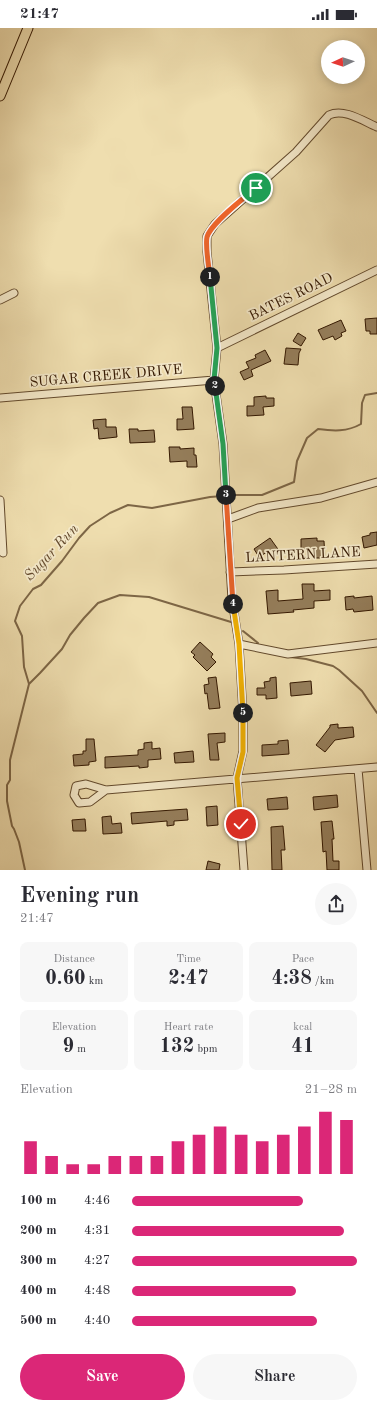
<!DOCTYPE html>
<html lang="en">
<head>
<meta charset="utf-8">
<style>
  :root { --surface:#fff; --page:#f7f7f7; --text:#2b2b33; --muted:#7c7c81; --accent:#db2777 }
  body { margin:0; font-family:"Old Standard TT",serif; background:var(--page); color:var(--text); height:100vh; display:flex; flex-direction:column; font-size:15px; white-space:nowrap }
  * { box-sizing:border-box; margin:0 }
  p { font-size:13px; color:var(--muted) }
  .icon { flex:none; width:22px; height:22px; fill:none; stroke:currentColor; stroke-width:2; stroke-linecap:round; stroke-linejoin:round }
  .map { position:relative; height:842px; overflow:hidden }
  .drawer { display:flex; flex-direction:column; background:var(--surface); flex:1 }
  .drawer>* { flex:none }
  .needle { width:26px; rotate:267deg }
  .controls { position:absolute; left:321px; top:12px; display:grid; gap:8px }
  .controls a { display:grid; place-items:center; width:44px; height:44px; border-radius:50%; background:var(--surface); box-shadow:0 2px 10px #0003; font-size:20px }
  .pin { position:absolute; display:grid; place-items:center; width:34px; height:34px; color:#fff; margin:-17px; border:2px solid #fff; border-radius:50%; box-shadow:0 1px 4px #0007 }
  .km { position:absolute; width:20px; height:20px; margin:-10px; border-radius:50%; background:#222; color:#fff; font-size:11px; line-height:20px; text-align:center }
  .round { display:grid; place-items:center; flex:none; width:42px; height:42px; border-radius:21px; background:var(--page) }
  .head { display:flex; align-items:center; justify-content:space-between; height:68px; padding:0 20px }
  h1 { font-size:22px; font-weight:700; line-height:30px }
  .metrics { display:grid; grid-template-columns:repeat(3,1fr); gap:6px; height:68px; padding:4px 20px }
  .metrics div { display:grid; align-content:center; border-radius:8px; background:var(--page); text-align:center }
  .metrics b { font-size:20px; font-weight:700 }
  .metrics small { font-size:11px; font-weight:400 }
  .metrics p { font-size:11px }
  .chart { height:112px; padding:8px 20px }
  .chart p { display:flex; justify-content:space-between }
  .chart svg { width:100%; height:72px; margin-top:4px; stroke:var(--accent); stroke-width:6 }
  .button { display:flex; gap:8px; margin-top:auto; padding:8px 20px }
  .button a { flex:1; height:46px; border-radius:24px; background:var(--accent); color:#fff; font-size:16px; font-weight:700; line-height:46px; text-align:center }
  .button a+a { background:var(--page); color:var(--text) }
  ul { padding:0 20px; list-style:none; font-size:13px }
  li { display:grid; grid-template-columns:64px 48px 1fr; align-items:center; height:30px }
  li i { height:10px; border-radius:5px; background:var(--accent) }
  .status { display:flex; justify-content:space-between; align-items:center; height:28px; padding:0 20px; background:var(--surface); direction:ltr }
  .status svg { height:11px; fill:currentColor }
  .map>svg:first-child { display:block }
  .lines { fill:none; stroke-linecap:round; stroke-linejoin:round }
  .stream { stroke:#7d6646; stroke-width:2 }
  .building { fill:#957e5b; stroke:#331700 }
  .minor-casing { stroke:#62492c; stroke-width:9 }
  .major-casing { stroke:#331700; stroke-width:11 }
  .minor { stroke:#f5eacb; stroke-width:7 }
  .major { stroke:#efdeaf; stroke-width:9 }
  .split-1-casing { stroke:#fff; stroke-width:8 }
  .split-2-casing { stroke:#fff; stroke-width:8 }
  .split-3-casing { stroke:#fff; stroke-width:8 }
  .split-4-casing { stroke:#fff; stroke-width:8 }
  .split-5-casing { stroke:#fff; stroke-width:8 }
  .split-6-casing { stroke:#fff; stroke-width:8 }
  .split-1 { stroke:#f0652b; stroke-width:5 }
  .split-2 { stroke:#22a559; stroke-width:5 }
  .split-3 { stroke:#22a559; stroke-width:5 }
  .split-4 { stroke:#f0652b; stroke-width:5 }
  .split-5 { stroke:#f5b400; stroke-width:5 }
  .split-6 { stroke:#f5b400; stroke-width:5 }
  .labels { text-anchor:middle; dominant-baseline:central; stroke-width:3.5; stroke-linejoin:round; paint-order:stroke }
  .street-label { font-size:14px; fill:#331700; stroke:#f5eacb }
  .water-label { font-size:15px; font-style:italic; fill:#654b2e; stroke:#f5eacb }
</style>
</head>
<body>
<div class="status"><b>21:47</b><svg viewBox="0 0 49 12"><path d="M0 12V9h3v3zM5 12V6h3v6zM10 12V3h3v9zM15 12V0h3v12zM26 1h20v11H26zM47 4h2v5h-2z"/></svg></div>
<div class="map">
<svg width="377" height="842" viewBox="0 0 377 842">
  <rect width="100%" height="100%" fill="#efdeaf"/>
  <filter id="stains"><feTurbulence type="fractalNoise" baseFrequency=".005" numOctaves="4"/><feColorMatrix values="0 0 0 0 .2 0 0 0 0 .09 0 0 0 0 .02 0 0 0 .5 -.17"/></filter>
  <radialGradient id="worn" r=".72"><stop offset=".6" stop-color="#630" stop-opacity="0"/><stop offset="1" stop-color="#630" stop-opacity=".3"/></radialGradient>
  <g class="lines">
    <path class="stream" d="M243,603L258,615
      M290,629L306,631L333,638L339,642L362,663L377,685
      M29,656L40,645L62,621L70,607L84,590L98,575L120,567L149,569L231,594
      M25,842L19,814L14,801L12,798L7,773V757L10,752V732L29,656L24,639L22,608L15,593L20,578L33,561L41,557L62,533L79,510L90,498L110,485L128,477L152,480L210,469L236,467H262L294,454L297,433L307,410L318,401C333,403 347,404 361,396L362,375L365,367L377,365"/>
  </g>
  <path class="building" d="M377,290V306H370V303H366L365,291Z
    M341,292L346,303L341,305L342,308L335,312L333,308L323,312L318,302Z
    M298,305L306,310L301,318L293,313Z
    M286,320L301,321L299,325L298,337L284,336Z
    M265,322L271,333L251,342L253,348L244,352L240,344L249,340L246,334L256,330L255,327Z
    M266,368V370H274V378L263,379L264,387L247,388V378H254V369Z
    M182,379H192L194,401L177,402V391H183Z
    M106,391V399H116L117,409L99,411L98,400L94,401L93,392Z
    M129,401H138V403L154,402L155,414L130,415Z
    M169,419H180V421L194,420V427H196L197,439H187V433L170,434Z
    M377,504V517L364,520L362,509L370,507V505Z
    M270,510L280,524L271,530L267,524L259,529L254,521Z
    M317,510V513H324L325,530H315L314,520L301,521V511Z
    M302,556H314V563L330,562V572L314,573V580L293,582L294,584L268,586L266,563L278,562V573L303,571Z
    M354,568V570L372,568L373,582L354,584L353,581L346,582L345,569Z
    M200,614L213,626L211,629L216,634L207,643L193,629L195,627L191,624Z
    M216,649L220,680L209,681L207,665L205,666L204,657L209,656L208,650Z
    M276,649L277,670L266,671V667H257V660H265L264,654L270,653V650Z
    M311,653L312,666L291,668L290,655Z
    M338,696V700L353,699L354,709L335,712L325,724L316,717L330,699V697Z
    M225,705V714L217,715L219,732H210L208,706Z
    M86,711H94L96,733L89,734V737L74,738L73,727L83,726V723H86Z
    M288,712L289,726L262,728V717L278,716V713Z
    M152,714V721L160,720L161,731L148,732V739L139,740V738L105,740V729L138,727V722L144,721V715Z
    M193,723L194,734L175,735L174,725Z
    M337,767L338,779L314,782L313,769Z
    M287,769L288,781L268,782L267,771Z
    M217,778L218,797L207,798L206,779Z
    M187,781L188,792L174,793V797L167,798V793L132,796L131,785Z
    M111,788L112,796L121,795L122,805L103,806L102,789Z
    M85,791L86,803H73L72,792Z
    M332,793L334,811H332L333,833H339V842H327L326,823L323,824L321,794Z
    M283,798L285,822H281L282,842H272L271,799Z
    M208,833L220,836L219,842H206Z"/>
  <g class="lines">
    <g class="minor-casing">
      <path id="minor" d="M0,272L14,265
        M217,320L377,242
        M0,370L214,352
        M0,472L3,525
        M228,491L258,480L321,470L377,454
        M230,544L284,542L377,536
        M239,616L288,626L377,615
        M358,741L367,842
        M106,762L90,774L79,775L74,767L76,758L86,756L106,762L377,739
        M244,842L237,750L243,723V686L239,616L232,572L223,416L214,352L217,320L207,224V208L215,196L296,124L329,87C344,80 363,93 377,99"/>
    </g>
    <g class="major-casing">
      <path id="major" d="M0,68L28,0"/>
    </g>
    <use href="#minor" class="minor"/>
    <use href="#major" class="major"/>
  </g>
  <g class="lines">
    <g class="split-1-casing">
      <path id="split-1" d="M210,249C209,239 205,218 207,209C211,195 244,170 256,160"/>
    </g>
    <g class="split-2-casing">
      <path id="split-2" d="M210,249L217,320L214,352L215,358"/>
    </g>
    <g class="split-3-casing">
      <path id="split-3" d="M215,358L223,416L226,467"/>
    </g>
    <g class="split-4-casing">
      <path id="split-4" d="M226,467L233,576"/>
    </g>
    <g class="split-5-casing">
      <path id="split-5" d="M233,576L239,616L243,685"/>
    </g>
    <g class="split-6-casing">
      <path id="split-6" d="M241,796L237,750L243,724V685"/>
    </g>
    <use href="#split-1" class="split-1"/>
    <use href="#split-2" class="split-2"/>
    <use href="#split-3" class="split-3"/>
    <use href="#split-4" class="split-4"/>
    <use href="#split-5" class="split-5"/>
    <use href="#split-6" class="split-6"/>
  </g>
  <g class="labels">
    <g class="street-label">
      <text transform="translate(291 269) rotate(-26)">BATES ROAD</text>
      <text transform="translate(106 348) rotate(-5)">SUGAR CREEK DRIVE</text>
      <text transform="translate(303 527) rotate(-3)">LANTERN LANE</text>
    </g>
    <g class="water-label">
      <text transform="translate(52 525) rotate(-47)">Sugar Run</text>
    </g>
  </g>
  <rect width="100%" height="100%" filter="url(#stains)"/>
  <rect width="100%" height="100%" fill="url(#worn)"/>
</svg>
<div class="controls">
<a><svg class="needle" viewBox="-14 -14 28 28"><path d="M0-13l5 13h-10z" fill="#e53935"/><path d="M0 13l5-13h-10z" fill="#7c7c81"/></svg></a>
</div>
<div class="pin" style="left:256px;top:160px;background:#1e9e55"><svg class="icon" aria-label="arrive" viewBox="0 0 24 24"><path d="M6 21V4h12l-3 4 3 4H6"/></svg></div>
<div class="pin" style="left:241px;top:796px;background:#d93025"><svg class="icon" aria-label="check" viewBox="0 0 24 24"><path d="M5 12l5 5 9-10"/></svg></div>
<b class="km" style="left:210px;top:249px">1</b>
<b class="km" style="left:215px;top:358px">2</b>
<b class="km" style="left:226px;top:467px">3</b>
<b class="km" style="left:233px;top:576px">4</b>
<b class="km" style="left:243px;top:685px">5</b>
</div>
<section class="drawer">
<div class="head"><div><h1>Evening run</h1><p>21:47</p></div><a class="round"><svg class="icon" aria-label="share" viewBox="0 0 24 24"><path d="M12 15V3M7 8l5-5 5 5M5 13v7h14v-7"/></svg></a></div>
<div class="metrics">
<div><p>Distance</p><b>0.60<small> km</small></b></div>
<div><p>Time</p><b>2:47</b></div>
<div><p>Pace</p><b>4:38<small> /km</small></b></div>
</div>
<div class="metrics">
<div><p>Elevation</p><b>9<small> m</small></b></div>
<div><p>Heart rate</p><b>132<small> bpm</small></b></div>
<div><p>kcal</p><b>41</b></div>
</div>
<div class="chart"><p><span>Elevation</span>21–28 m</p>
<svg viewBox="0 0 160 44" preserveAspectRatio="none"><path d="M5 44V24M15 44V33M25 44V38M35 44V38M45 44V33M55 44V33M65 44V33M75 44V24M85 44V20M95 44V15M105 44V20M115 44V24M125 44V20M135 44V15M145 44V6M155 44V11"/></svg>
</div>
<ul>
<li><b>100 m</b>4:46<i style="width:76%"></i></li>
<li><b>200 m</b>4:31<i style="width:94%"></i></li>
<li><b>300 m</b>4:27<i style="width:100%"></i></li>
<li><b>400 m</b>4:48<i style="width:73%"></i></li>
<li><b>500 m</b>4:40<i style="width:82%"></i></li>
</ul>
<div class="button"><a>Save</a><a>Share</a></div>
</section>
</body>
</html>
